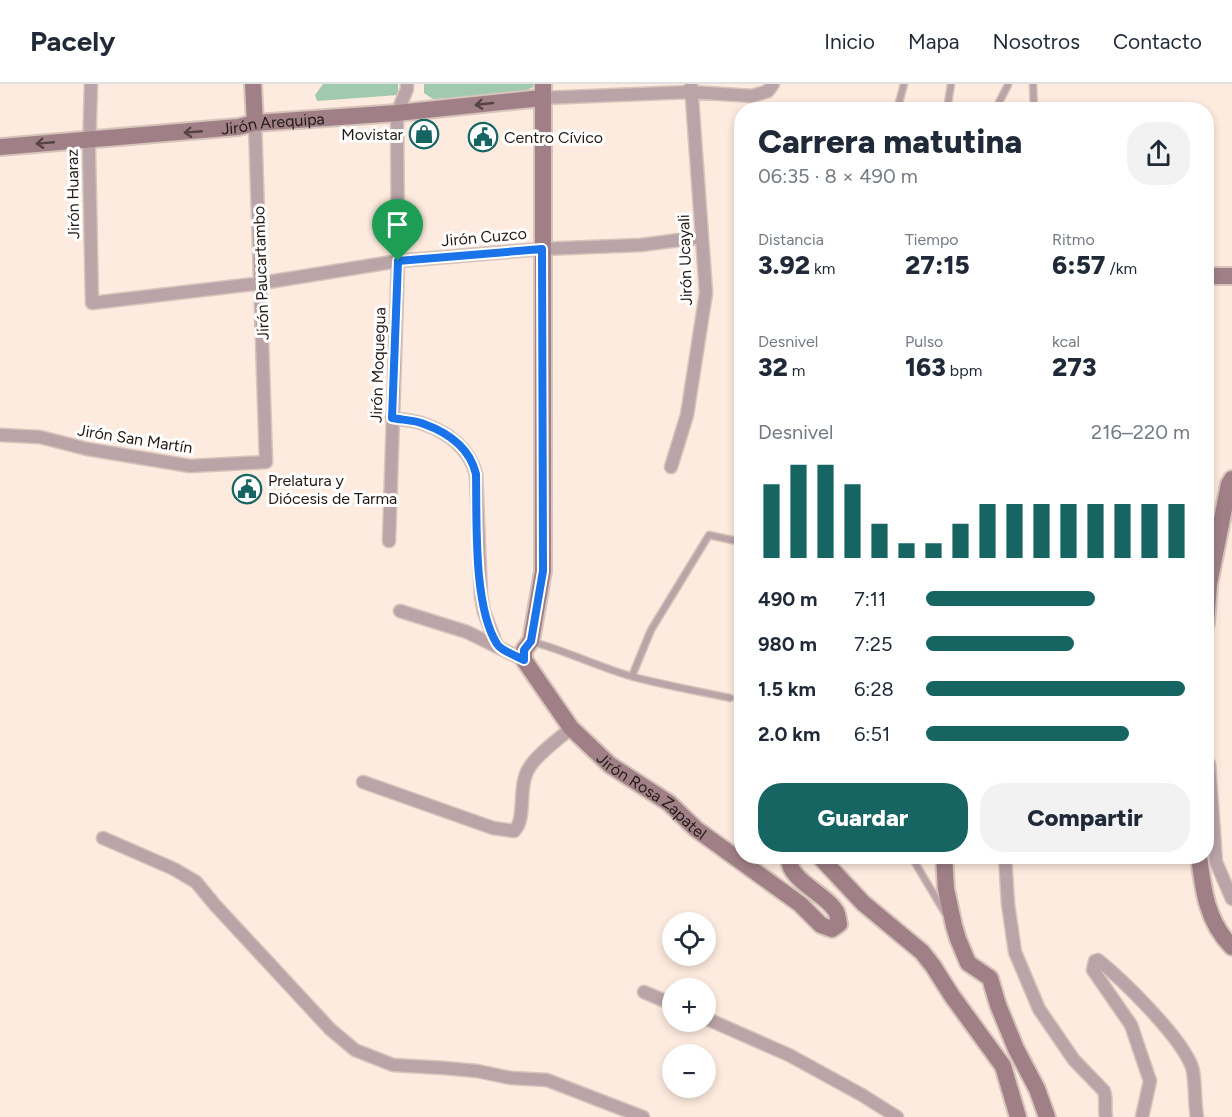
<!DOCTYPE html>
<html lang="es">
<head>
<meta charset="utf-8">
<style>
  :root { --surface:#fff; --page:#f2f2f3; --text:#1f2937; --muted:#747a83; --line:#e0e1e3; --accent:#166562 }
  body { margin:0; font-family:Figtree,sans-serif; background:var(--page); color:var(--text); height:100vh; display:flex; flex-direction:column; font-size:22px; white-space:nowrap }
  * { box-sizing:border-box; margin:0 }
  p { font-size:20px; color:var(--muted) }
  .icon { flex:none; width:33px; height:33px; fill:none; stroke:currentColor; stroke-width:2; stroke-linecap:round; stroke-linejoin:round }
  .map { position:relative; flex:1; overflow:hidden }
  .sheet { position:absolute; left:734px; top:18px; width:480px; height:762px; display:flex; flex-direction:column; background:var(--surface); border-radius:24px; box-shadow:0 3px 9px #0003 }
  .sheet>* { flex:none }
  .controls { position:absolute; left:662px; top:828px; display:grid; gap:12px }
  .controls a { display:grid; place-items:center; width:54px; height:54px; border-radius:50%; background:var(--surface); box-shadow:0 3px 9px #0003; font-size:30px }
  .pin { position:absolute; display:grid; place-items:center; width:51px; height:51px; color:#fff; margin:-62px -26px; border-radius:50% 50% 50% 0; rotate:-45deg; box-shadow:0 0 6px #0007 }
  .pin .icon { rotate:45deg }
  .round { display:grid; place-items:center; flex:none; width:63px; height:63px; border-radius:24px; background:var(--page) }
  .overview { display:flex; align-items:center; justify-content:space-between; height:102px; padding:0 24px }
  h1 { font-size:33px; font-weight:800; line-height:45px }
  .stats { display:grid; grid-template-columns:repeat(3,1fr); gap:9px; height:102px; padding:6px 24px }
  .stats div { display:grid; align-content:center }
  .stats b { font-size:26px; font-weight:800 }
  .stats small { font-size:16px; font-weight:400 }
  .stats p { font-size:16px }
  .chart { height:168px; padding:12px 24px }
  .chart p { display:flex; justify-content:space-between }
  .chart svg { width:100%; height:108px; margin-top:6px; stroke:var(--accent); stroke-width:6 }
  .action { display:flex; gap:12px; margin-top:auto; padding:12px 24px }
  .action a { flex:1; height:69px; border-radius:24px; background:var(--accent); color:#fff; font-size:24px; font-weight:800; line-height:69px; text-align:center }
  .action a+a { background:var(--page); color:var(--text) }
  ul { padding:0 24px; list-style:none; font-size:20px }
  li { display:grid; grid-template-columns:96px 72px 1fr; align-items:center; height:45px }
  li i { height:15px; border-radius:8px; background:var(--accent) }
  header { display:flex; align-items:center; gap:36px; box-sizing:border-box; height:84px; padding:0 30px; background:var(--surface); border-bottom:2px solid var(--line) }
  header strong { font-size:28px }
  nav { display:flex; gap:33px; margin-inline-start:auto; font-size:21px }
  .map>svg:first-child { display:block }
  .green { fill:#a1c9af }
  .lines { fill:none; stroke-linecap:round; stroke-linejoin:round }
  .lane-casing { stroke:#d7c5bb; stroke-width:9 }
  .street-casing { stroke:#d7c5bb; stroke-width:15 }
  .secondary-casing { stroke:#d7c5bb; stroke-width:20 }
  .lane { stroke:#baa4a8; stroke-width:6 }
  .street { stroke:#baa4a8; stroke-width:12 }
  .secondary { stroke:#a08086; stroke-width:16 }
  .oneway { stroke:#554342 }
  .route-casing { stroke:#fff; stroke-width:12 }
  .route { stroke:#1a73e8; stroke-width:8 }
  .labels { text-anchor:middle; dominant-baseline:central; stroke-width:6; stroke-linejoin:round; paint-order:stroke }
  .street-label { font-size:16px; fill:#231a15; stroke:#fff }
  .poi-label { font-size:16px; fill:#231a15; stroke:#fff; text-anchor:start }
</style>
</head>
<body>
<header>
<strong>Pacely</strong>
<nav><a>Inicio</a><a>Mapa</a><a>Nosotros</a><a>Contacto</a></nav>
</header>
<div class="map">
<svg width="1232" height="1033" viewBox="0 0 1232 1033">
  <rect width="100%" height="100%" fill="#feebdf"/>
  <path class="green" d="M323,0H398V11L317,17L315,11Z
    M424,0H533V3L519,10L433,15L424,9Z"/>
  <g class="lines">
    <g class="lane-casing">
      <path id="lane" d="M1033,0L1034,26
        M897,26L904,0
        M947,26L951,0
        M995,26L1008,1
        M533,558C566,567 597,582 630,592C663,601 697,607 730,614
        M632,592L651,546L709,451L741,458
        M911,772L945,829"/>
    </g>
    <g class="street-casing">
      <path id="street" d="M91,0L89,69L92,219L262,199L398,177L541,165L641,161L702,153
        M542,14L691,8L752,12L768,7L773,0
        M392,334C402,336 415,336 424,340C449,349 469,365 476,390L481,512L484,528L497,562
        M0,351L40,353L87,365L190,382L266,378L255,39
        M671,383L687,331L706,209L691,0
        M389,457L398,177L397,29L407,5V0
        M400,527L467,548L524,576
        M1206,678L1209,680L1216,778L1232,815
        M363,698L493,744L514,747C527,735 517,703 529,684C537,670 559,655 571,644
        M103,754L174,785L196,798L215,821L330,945L355,966L393,981L444,984L477,987L511,994L547,996L643,1033
        M1005,772L1008,820L1015,868L1039,925L1074,976L1104,1007C1107,1016 1104,1024 1106,1033
        M644,908L672,920
        M705,934L789,971L862,1011L897,1033
        M1142,1033L1150,997L1131,941L1093,886L1095,877L1098,876C1123,896 1181,953 1192,983C1196,996 1194,1017 1197,1033"/>
    </g>
    <g class="secondary-casing">
      <g id="secondary">
        <path d="M253,0L255,39"/>
        <path id="s1" d="M543,0V487L531,557L524,566V576L571,644L610,681L669,719L696,745L800,820L821,841L832,845L839,840C838,836 838,829 835,826C825,809 784,794 790,772"/>
        <path id="s2" d="M0,63L238,43L255,39L397,29L542,14"/>
        <path d="M1206,192H1232"/>
        <path d="M1206,539L1209,500L1229,400L1232,395"/>
        <path d="M819,772L863,819L922,868L933,882L952,912L1003,982L1018,1033"/>
        <path d="M944,772L946,805L954,842L958,855L968,879L990,894L998,921L1016,965L1037,1005L1047,1033"/>
        <path d="M1199,772C1203,806 1207,838 1232,863"/>
      </g>
    </g>
    <use href="#lane" class="lane"/>
    <use href="#street" class="street"/>
    <use href="#secondary" class="secondary"/>
  </g>
  <defs><path id="oneway-shaft" d="M-6 0H5M1.5-3L5.5 0L1.5 3" fill="none" stroke-width="1.6" stroke-linecap="round" stroke-linejoin="round" transform="scale(1.5)"/></defs>
  <g class="oneway">
    <use href="#oneway-shaft" transform="translate(484 20) rotate(174)"/>
    <use href="#oneway-shaft" transform="translate(193 48) rotate(175)"/>
    <use href="#oneway-shaft" transform="translate(45 59) rotate(175)"/>
  </g>
  <g class="lines">
    <g class="route-casing">
      <path id="route" d="M542,165L543,487L531,557L524,566V576C517,572 501,567 497,560C473,522 477,436 476,390C470,365 449,349 424,340C415,336 402,336 392,334L398,177Z"/>
    </g>
    <use href="#route" class="route"/>
  </g>
  <defs>
    <g id="shop-ring" transform="scale(1.5)"><circle r="9.5" fill="#fff" stroke="#166562" stroke-width="1.5"/><path d="M-5-2.5h2.3a2.7 3.5 0 0 1 5.4 0H5L5.5 6h-11ZM-1.5-2.5h3a1.5 2.3 0 0 0-3 0Z" fill="#166562"/></g>
    <g id="civic-ring" transform="scale(1.5)"><circle r="9.5" fill="#fff" stroke="#166562" stroke-width="1.5"/><path d="M-.6-6.5H3V-4.5H.6V-3L4-1V1h2V6H-6V1h2V-1L-.6-3ZM-1.2 2.5V6h2.4V2.5Z" fill="#166562"/></g>
  </defs>
  <g fill-rule="evenodd">
    <use href="#shop-ring" x="424" y="50"/>
    <use href="#civic-ring" x="483" y="53"/>
    <use href="#civic-ring" x="247" y="405"/>
  </g>
  <g class="labels">
    <g class="street-label">
      <text stroke="none"><textPath href="#s2" startOffset="274">Jirón Arequipa</textPath></text>
      <text transform="translate(73 110) rotate(-91)">Jirón Huaraz</text>
      <text transform="translate(484 153) rotate(-5)">Jirón Cuzco</text>
      <text transform="translate(685 176) rotate(-92)">Jirón Ucayali</text>
      <text transform="translate(261 189) rotate(-92)">Jirón Paucartambo</text>
      <text transform="translate(378 281) rotate(-88)">Jirón Moquegua</text>
      <text transform="translate(135 355) rotate(9)">Jirón San Martín</text>
      <text stroke="none"><textPath href="#s1" startOffset="768">Jirón Rosa Zapatel</textPath></text>
    </g>
    <g class="poi-label">
      <text x="403" y="50" text-anchor="end">Movistar</text>
      <text x="504" y="53">Centro Cívico</text>
      <text x="268" y="396">Prelatura y<tspan x="268" dy="18">Diócesis de Tarma</tspan></text>
    </g>
  </g>
</svg>
<div class="controls">
<a><svg class="icon" aria-label="locate" viewBox="0 0 24 24"><circle cx="12" cy="12" r="6"/><path d="M12 2v4M12 18v4M2 12h4M18 12h4"/></svg></a>
<a>+</a>
<a>−</a>
</div>
<div class="pin" style="left:398px;top:177px;background:#1e9e55"><svg class="icon" aria-label="arrive" viewBox="0 0 24 24"><path d="M6 21V4h12l-3 4 3 4H6"/></svg></div>
<section class="sheet">
<div class="overview"><div><h1>Carrera matutina</h1><p>06:35 · 8 × 490 m</p></div><a class="round"><svg class="icon" aria-label="share" viewBox="0 0 24 24"><path d="M12 15V3M7 8l5-5 5 5M5 13v7h14v-7"/></svg></a></div>
<div class="stats">
<div><p>Distancia</p><b>3.92<small> km</small></b></div>
<div><p>Tiempo</p><b>27:15</b></div>
<div><p>Ritmo</p><b>6:57<small> /km</small></b></div>
</div>
<div class="stats">
<div><p>Desnivel</p><b>32<small> m</small></b></div>
<div><p>Pulso</p><b>163<small> bpm</small></b></div>
<div><p>kcal</p><b>273</b></div>
</div>
<div class="chart"><p><span>Desnivel</span>216–220 m</p>
<svg viewBox="0 0 160 44" preserveAspectRatio="none"><path d="M5 44V14M15 44V6M25 44V6M35 44V14M45 44V30M55 44V38M65 44V38M75 44V30M85 44V22M95 44V22M105 44V22M115 44V22M125 44V22M135 44V22M145 44V22M155 44V22"/></svg>
</div>
<ul>
<li><b>490 m</b>7:11<i style="width:64%"></i></li>
<li><b>980 m</b>7:25<i style="width:56%"></i></li>
<li><b>1.5 km</b>6:28<i style="width:98%"></i></li>
<li><b>2.0 km</b>6:51<i style="width:77%"></i></li>
</ul>
<div class="action"><a>Guardar</a><a>Compartir</a></div>
</section>
</div>
</body>
</html>
